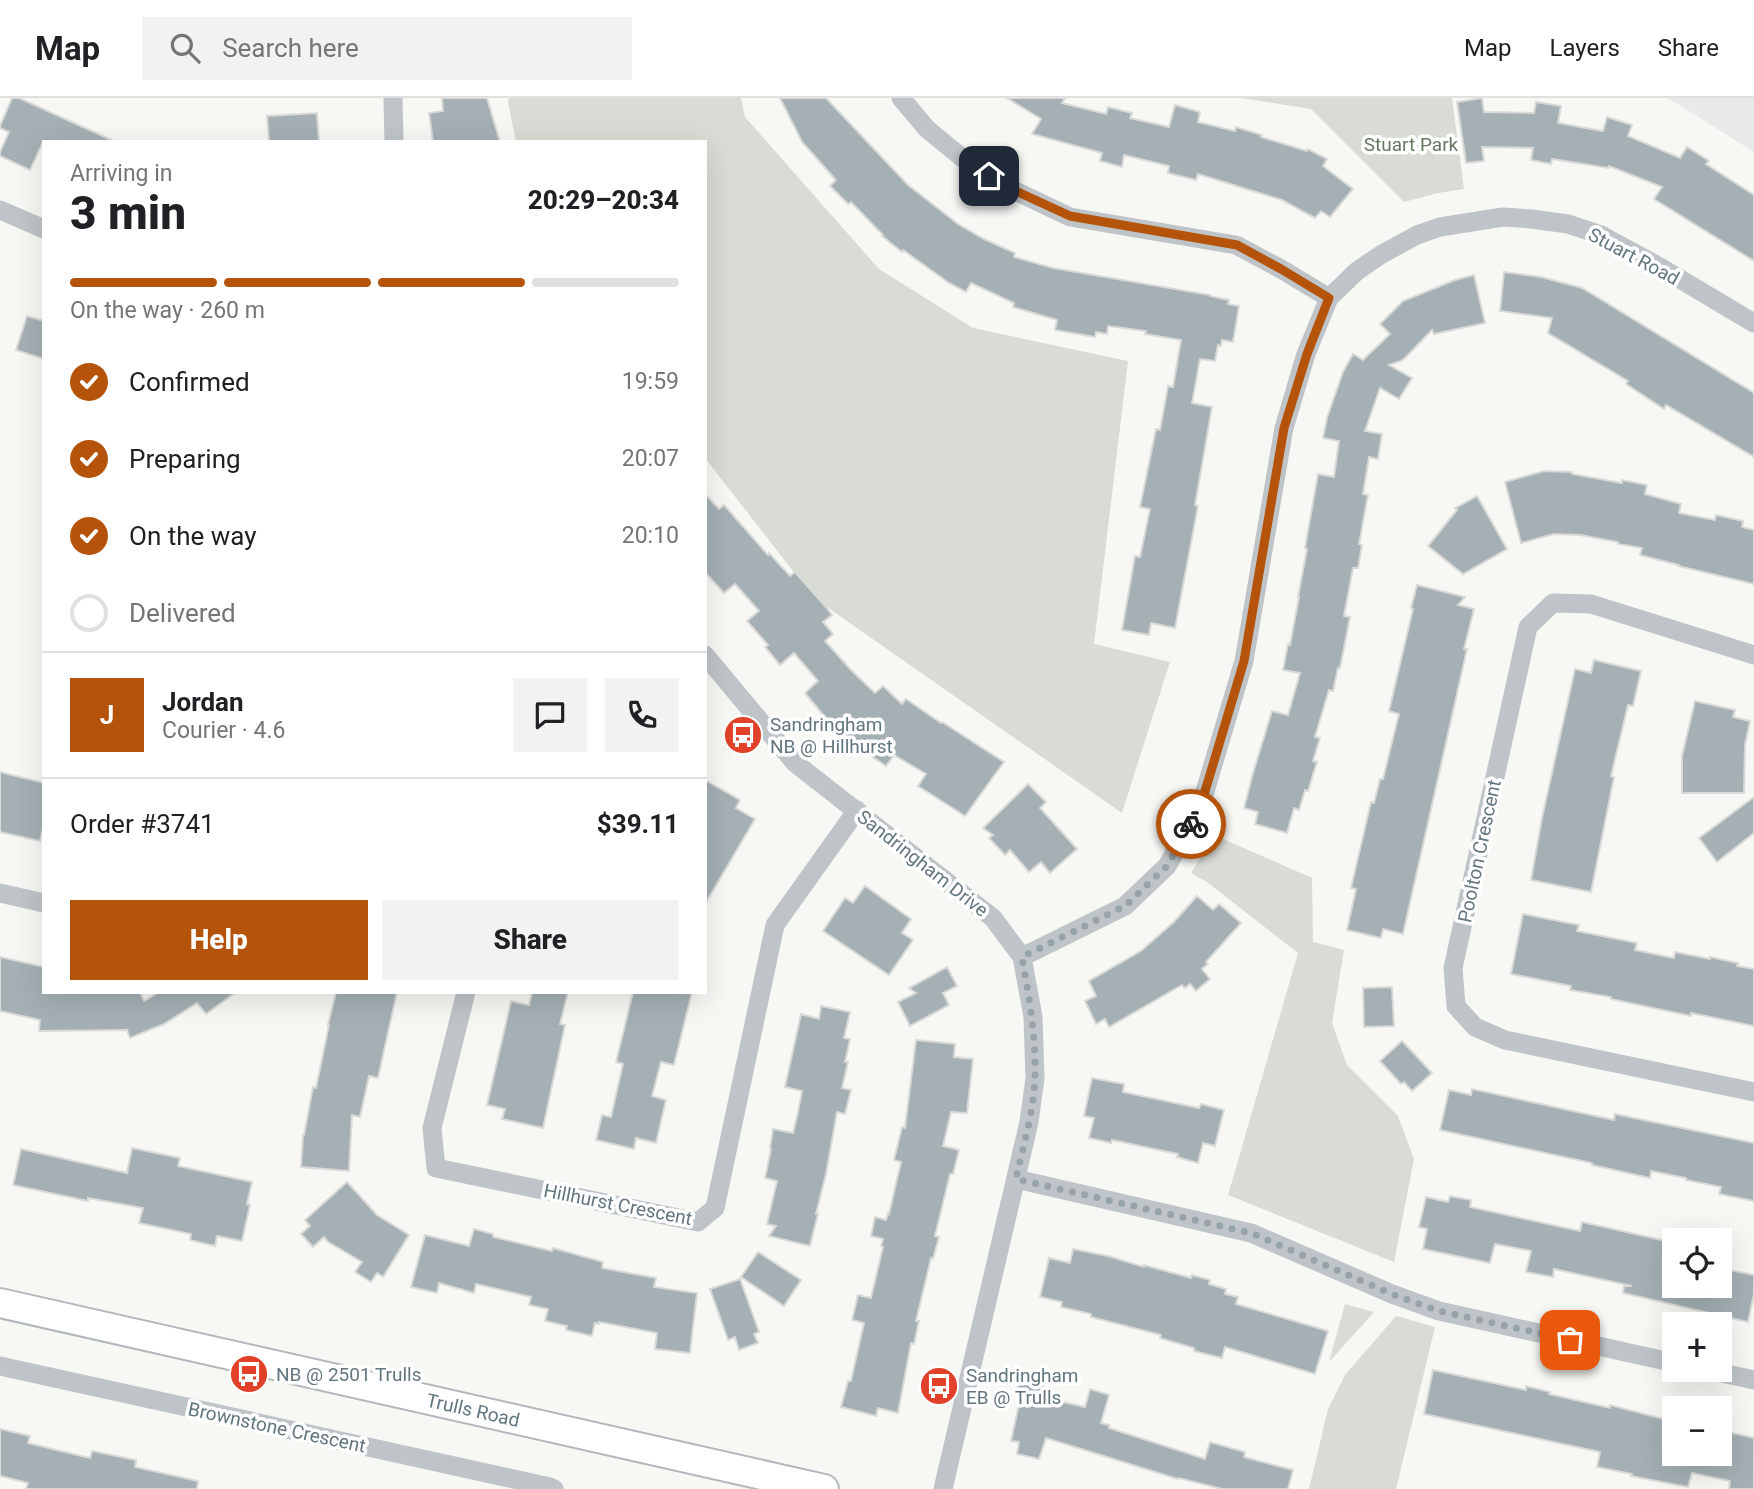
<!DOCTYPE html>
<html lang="en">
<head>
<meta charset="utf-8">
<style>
	:root { --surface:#fff; --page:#f2f2f2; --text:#202124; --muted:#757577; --line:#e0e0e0; --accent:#b45309 }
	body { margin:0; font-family:Roboto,sans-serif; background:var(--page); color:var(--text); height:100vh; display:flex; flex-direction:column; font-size:26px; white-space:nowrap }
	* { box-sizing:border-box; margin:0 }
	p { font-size:23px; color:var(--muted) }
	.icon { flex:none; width:38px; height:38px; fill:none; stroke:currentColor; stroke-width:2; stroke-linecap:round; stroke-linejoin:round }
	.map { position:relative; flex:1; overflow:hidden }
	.drawer { position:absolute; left:42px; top:42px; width:665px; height:854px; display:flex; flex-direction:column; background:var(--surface); border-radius:0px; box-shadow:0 7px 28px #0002 }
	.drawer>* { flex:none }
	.tools { position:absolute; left:1662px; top:1130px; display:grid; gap:14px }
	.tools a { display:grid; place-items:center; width:70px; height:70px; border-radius:0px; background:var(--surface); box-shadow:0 7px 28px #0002; font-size:35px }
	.pin { position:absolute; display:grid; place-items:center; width:60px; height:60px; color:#fff; margin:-30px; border-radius:14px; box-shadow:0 4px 10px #0006 }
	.courier { position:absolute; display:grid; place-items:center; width:70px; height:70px; margin:-35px; border:5px solid #b45309; border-radius:50%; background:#fff; color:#222; box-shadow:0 2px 9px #0007 }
	.headline em { font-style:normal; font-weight:800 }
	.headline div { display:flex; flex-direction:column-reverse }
	.headline { display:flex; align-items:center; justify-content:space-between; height:119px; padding:0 28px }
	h1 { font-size:46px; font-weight:800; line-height:52px }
	.bar { display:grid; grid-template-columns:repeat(4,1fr); gap:10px 7px; align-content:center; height:84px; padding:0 28px }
	.bar i { height:9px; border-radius:5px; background:var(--line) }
	.bar .selected { background:var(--accent) }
	.bar p { grid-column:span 4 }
	.line { display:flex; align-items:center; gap:18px; padding:0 28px; border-top:2px solid var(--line) }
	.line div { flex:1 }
	.round { display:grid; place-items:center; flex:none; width:74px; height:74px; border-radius:0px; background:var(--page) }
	ol { padding:0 28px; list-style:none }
	li { display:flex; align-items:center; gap:21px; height:77px }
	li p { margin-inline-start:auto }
	li .icon { padding:7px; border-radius:50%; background:var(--accent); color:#fff; stroke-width:4 }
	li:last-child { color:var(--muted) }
	li i { width:38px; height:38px; border:4px solid var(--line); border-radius:50% }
	.button { display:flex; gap:14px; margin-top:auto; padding:14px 28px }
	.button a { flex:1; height:80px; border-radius:0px; background:var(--accent); color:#fff; font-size:28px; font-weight:800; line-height:80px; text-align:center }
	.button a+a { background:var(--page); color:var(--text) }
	header { display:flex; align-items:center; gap:42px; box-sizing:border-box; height:98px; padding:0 35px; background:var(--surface); border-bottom:2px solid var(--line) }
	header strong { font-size:33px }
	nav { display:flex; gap:38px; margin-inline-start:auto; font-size:24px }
	.search { width:490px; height:63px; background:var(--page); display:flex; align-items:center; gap:18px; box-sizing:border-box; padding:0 24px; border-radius:0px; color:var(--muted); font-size:26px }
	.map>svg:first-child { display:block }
	.built { fill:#e8e9e8 }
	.green { fill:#d8dcd4 }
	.building { fill:#a5b0b4; stroke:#d9d9d7; stroke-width:2 }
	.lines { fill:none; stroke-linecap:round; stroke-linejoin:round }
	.secondary-casing { stroke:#b0b8bb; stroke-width:32 }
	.street { stroke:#bec4c7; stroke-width:19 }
	.secondary { stroke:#fff; stroke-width:28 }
	.done { stroke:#96a3a8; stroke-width:7; stroke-dasharray:0 12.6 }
	.route { stroke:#b45309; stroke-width:9 }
	.labels { text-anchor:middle; stroke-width:7; stroke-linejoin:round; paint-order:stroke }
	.park-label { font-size:19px; fill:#677861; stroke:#fff }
	.street-label { font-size:19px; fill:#62767f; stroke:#fff }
	.poi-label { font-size:19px; fill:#62767f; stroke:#fff; text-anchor:start }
</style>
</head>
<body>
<header>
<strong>Map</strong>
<div class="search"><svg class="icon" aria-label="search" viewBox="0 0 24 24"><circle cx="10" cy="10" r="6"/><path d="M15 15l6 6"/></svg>Search here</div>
<nav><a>Map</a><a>Layers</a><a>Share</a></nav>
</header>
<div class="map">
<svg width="1754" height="1391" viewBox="0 0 1754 1391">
	<rect width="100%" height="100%" fill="#f7f7f4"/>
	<path class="built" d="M1668,0H1754V54Z"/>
	<g class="green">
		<path d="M509,0H741L745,19L879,171L973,230L1128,263L1094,546L1170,564L1122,715L814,500L705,360V44H516L508,4Z"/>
		<path d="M1242,0H1452L1464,91L1438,95L1404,104L1311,11Z"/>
		<path d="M1214,737L1312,780L1313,844L1344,852L1332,925L1347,967L1398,1018L1414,1061L1394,1164L1228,1097L1298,855L1207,784L1191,775Z"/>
		<path d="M1345,1206L1374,1214L1329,1264Z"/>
		<path d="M1396,1218L1435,1229L1396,1391H1309L1328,1311L1345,1277Z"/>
	</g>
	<g class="building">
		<path d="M12,0H19L116,44H43L30,72L0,58V54L9,34L0,30V28Z"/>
		<path d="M442,0H487L500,44H433L429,15L443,13Z"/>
		<path d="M780,0H826L908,87L958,126L984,141L1015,155L1014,159L1053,170L1210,197V198L1229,202L1228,206L1239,208L1233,244L1222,242L1221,248L1218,247L1215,263L1200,261L1192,305L1212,309L1195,407L1198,408L1175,530L1151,525L1149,537L1122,532L1135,458L1140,459L1150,411L1140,409L1156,331L1160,332L1168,288L1173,289L1181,242L1145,236L1146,233L1108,228L1107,236L1096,234L1095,239L1055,232L1057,222L1013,209L1014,205L971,185L966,194L949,185L903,152L902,154L882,138L883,137L851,104L848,106L830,88L836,82L802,44Z"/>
		<path d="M1007,0H1065L1062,5L1106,16L1108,9L1132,15L1130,20L1169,29L1175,7L1200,14L1198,24L1235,33L1236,29L1262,37L1261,39L1307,53L1308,51L1327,61L1323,68L1353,91L1330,119L1321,113L1315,120L1282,102L1198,76L1196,82L1168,75L1169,68L1124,57L1122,69L1100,63L1102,55L1032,36L1041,21Z"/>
		<path d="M1482,0L1484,14L1534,15L1536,4L1561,8L1558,25L1603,33L1607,19L1632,27L1628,38L1680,60L1687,49L1709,63L1706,66L1754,97V163L1654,101L1662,89L1609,68L1608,70L1552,61L1551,66L1531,62L1533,50L1482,49L1484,63L1466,65L1457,4Z"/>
		<path d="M317,15L319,44H269L267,18Z"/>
		<path d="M1504,174L1541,179L1582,190L1754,295V359L1666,307L1664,311L1626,286L1628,283L1548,235L1552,220L1500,213Z"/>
		<path d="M1474,177L1485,225L1434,236L1432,232L1403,262L1389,267L1412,280L1399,301L1380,290L1365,333L1382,336L1378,361L1369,359L1363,396L1368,397L1359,446L1362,447L1358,470H1353L1344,518L1350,519L1340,570H1338L1333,593L1329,592L1315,639L1320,640L1313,663L1317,664L1308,693L1305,692L1299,712L1294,710L1287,735L1255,726L1258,714L1244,710L1253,675L1272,613L1288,617L1300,575L1283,572L1288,546L1290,547L1299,499H1298L1307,451L1305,450L1318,376L1334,379L1339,343L1323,340L1327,320L1343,274L1353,256L1363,262L1390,236L1380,226L1403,203L1455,182Z"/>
		<path d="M27,218L44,223V261L16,252Z"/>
		<path d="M1544,373L1572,374V376L1622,385V382L1647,387L1645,396L1681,406L1679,415L1715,422L1716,417L1743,423L1742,429L1754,432V486L1678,468L1679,467L1640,457L1642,450L1618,446V444L1580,437L1554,436L1521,445L1505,384Z"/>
		<path d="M705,396L719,411L724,407L768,457L769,455L790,478L795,474L826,509L832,517L823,524L833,536L825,543L851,572L875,595L883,588L902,606L906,601L941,625L942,624L1004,664L965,718L918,688L926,676L894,657L886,668L851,644L825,619L805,595L818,583L794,555L780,567L765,549L768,547L747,523L759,513L735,486L724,495L705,474Z"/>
		<path d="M1477,398L1507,451L1463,476L1428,448L1457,412L1455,410Z"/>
		<path d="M1417,487L1465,499L1458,507L1474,511L1464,551H1467L1403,836L1383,831L1381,840L1347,832L1356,791L1351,790L1371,704L1374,705L1380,681H1383L1399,616L1389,613L1413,511L1411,510Z"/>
		<path d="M1594,562L1641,573L1633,608L1628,607L1611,678L1614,679L1591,794L1531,782L1542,720L1575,571L1591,575Z"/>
		<path d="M1695,603L1735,612L1733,619L1750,623L1745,647L1744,695H1682V658Z"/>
		<path d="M0,674L44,685V726L40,743L0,734Z"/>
		<path d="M705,682L740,702L736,710L755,721L705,806Z"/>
		<path d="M1028,686L1046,704L1040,710L1077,751L1050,775L1041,764L1029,774L1010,752L1005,757L989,740L993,737L983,730Z"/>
		<path d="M1754,699V735L1717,764L1699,740Z"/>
		<path d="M865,788L911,821L902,835L913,842L889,877L823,833L845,800L853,805Z"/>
		<path d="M1197,798L1213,812L1219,806L1241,825L1206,864L1208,866L1202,871L1210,881L1196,893L1190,886L1185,890L1182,887L1109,929L1105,921L1096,926L1085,903L1096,898L1089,883L1141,853L1174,824Z"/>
		<path d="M1523,816L1579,827L1577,833L1637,845L1635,852L1674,860L1675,854L1710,861V859L1738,865L1737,868L1754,871V928L1691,915V918L1611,901V899L1570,892L1571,888L1511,876Z"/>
		<path d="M0,859L44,869V894H140L144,903L159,894H236L206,916L197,905L164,926L130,940L127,932L39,933L40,922L0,913Z"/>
		<path d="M947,869L957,888L943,895L949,907L910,928L898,904L916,895L909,890Z"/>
		<path d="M1392,889L1394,928L1364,929L1363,890Z"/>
		<path d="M336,894H397L378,980L369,978L360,1019L352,1017L349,1073L301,1069L303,1037H304L313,989L316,990L329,927H328Z"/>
		<path d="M532,894H568L560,926L565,927L543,1030L502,1021L505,1011L487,1007L511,903L529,907Z"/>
		<path d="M633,894H692L674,967L661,964L652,998L666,1002L656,1045L636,1040L634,1051L596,1042L602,1017L611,1019L623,966L616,964Z"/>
		<path d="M821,908L850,914L844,940L850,941L845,964H848L842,990L851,992L845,1016L837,1014L826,1076L816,1116H818L810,1148L769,1138L776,1128L767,1126L777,1083L765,1080L771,1051L770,1050L773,1031L793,1035L798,1014L802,993L785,989L801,916L819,921Z"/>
		<path d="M916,942L955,946L954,959L973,961L967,1015L951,1014L943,1048L959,1052L953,1076H950L935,1138L939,1139L933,1161L931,1160L916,1223H919L914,1246L911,1245L898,1315L878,1310L876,1318L841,1309L848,1283H851L864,1225L852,1222L858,1197L871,1200L883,1149L881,1148L883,1141L871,1138L875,1119L886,1122L888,1115L889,1116L901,1064L894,1062L902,1029L905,1030Z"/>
		<path d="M1402,943L1432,975L1412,993L1404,984L1401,986L1380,963Z"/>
		<path d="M1092,980L1124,986L1123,994L1199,1010L1201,1006L1224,1012L1215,1048L1203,1045L1198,1065L1177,1059L1178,1056L1112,1042L1111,1045L1089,1040L1094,1020L1084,1018Z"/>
		<path d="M1472,991L1614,1022L1615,1016L1754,1045V1103L1719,1096L1721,1089L1686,1082V1080L1651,1073L1650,1080L1592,1067V1065L1440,1032L1449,992L1471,997Z"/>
		<path d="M132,1050L180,1060L178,1068L252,1084L247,1106L250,1107L242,1143L217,1138L215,1148L190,1142L191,1136L139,1125L143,1110L88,1100V1103L13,1087L21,1051L127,1075Z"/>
		<path d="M347,1084L377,1117L409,1137L383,1179L377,1175L371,1184L355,1174L362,1164L328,1144L324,1139L313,1149L301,1136L310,1128L305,1122Z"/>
		<path d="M1450,1098L1471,1102L1470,1109L1580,1133L1582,1124L1675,1145V1188H1720V1170L1754,1177V1196L1748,1224L1623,1195L1624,1188H1632L1554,1171L1553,1179L1526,1174L1531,1153L1495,1146L1490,1165L1423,1151L1427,1131L1419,1129L1426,1099L1448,1104Z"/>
		<path d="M474,1131L493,1136V1139L552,1153L553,1150L603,1164L602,1170L656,1180L654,1189L697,1195L690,1255L655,1251L657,1235L599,1224V1226L595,1225L592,1238L566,1232L567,1228L545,1223L548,1211L529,1207L531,1199L476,1186L474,1195L439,1185L437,1195L411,1189L425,1137L469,1148Z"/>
		<path d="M1073,1151L1108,1158L1144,1169V1167L1191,1180L1192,1177L1210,1182L1209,1186L1226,1191L1225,1196L1238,1199L1236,1206L1328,1233L1315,1276L1225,1249L1222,1260L1194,1253V1250L1160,1240L1161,1237L1091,1219V1216L1061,1209L1062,1204L1040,1199L1049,1160L1070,1165Z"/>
		<path d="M758,1154L801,1182L784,1208L741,1179Z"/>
		<path d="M740,1181L759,1234L754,1236L758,1245L739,1252L735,1239L728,1242L710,1191Z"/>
		<path d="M1433,1272L1526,1292V1288L1550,1294L1549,1296L1610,1310V1307L1671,1323L1669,1335L1675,1336V1356H1720V1332L1754,1340V1391H1729L1730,1383L1692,1375L1688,1389L1631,1378L1632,1376L1597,1369L1600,1354L1424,1316Z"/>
		<path d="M1021,1275L1046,1280L1041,1299L1085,1309L1090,1291L1109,1297L1101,1325L1109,1327V1330L1205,1361L1210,1344L1245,1354L1244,1359L1293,1372L1288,1391H1222L1179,1380L1178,1381L1046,1340L1039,1361L1017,1356L1019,1344L1011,1343L1021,1297L1016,1296Z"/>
		<path d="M0,1331L30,1338L28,1345L69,1355L90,1360L92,1353L136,1362L135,1369L198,1383L197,1391H26L28,1385L0,1378Z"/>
	</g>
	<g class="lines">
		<g class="secondary-casing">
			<g id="secondary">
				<path id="s1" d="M0,1205L824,1391"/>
			</g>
		</g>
		<g class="street">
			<path d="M393,0L394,44"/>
			<path d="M901,0L927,31L971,67L1007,89L1070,119L1236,147L1281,171L1329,200"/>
			<path d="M0,112L44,131"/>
			<path d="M705,557L795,665L993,820L1022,859L1033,919L1035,980L1029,1024L943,1391"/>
			<path d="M1754,557L1591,506L1553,505L1528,529L1453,870L1456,908L1475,929L1505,942L1754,994"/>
			<path d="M0,795L44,805"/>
			<path d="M1022,859L1125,808L1167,768L1200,710L1244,563L1284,330L1306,256L1329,200L1357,173L1382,156L1417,137L1440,129L1503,119L1532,121L1568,126L1601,137L1658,168L1754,225"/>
			<path d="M466,894L432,1030L436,1070L698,1124L715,1110L775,827L857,712"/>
			<path d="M1016,1081L1251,1135L1392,1196L1439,1213L1675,1265"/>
			<path d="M0,1268L550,1389L554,1391"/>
			<path d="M1708,1272L1754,1282"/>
		</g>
		<use href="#secondary" class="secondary"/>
	</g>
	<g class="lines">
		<path class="done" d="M1191,726L1167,768L1125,808L1022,859C1029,899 1036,938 1035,979C1034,1013 1023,1048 1016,1081L1251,1135L1392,1196L1439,1213L1570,1242"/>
		<path class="route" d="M989,78L1007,89L1070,118L1237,147L1281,171L1329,200L1307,256L1284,330L1244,563L1200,710L1191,726"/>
	</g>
	<defs>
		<g id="bus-disc" transform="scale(2.0125)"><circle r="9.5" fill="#e24129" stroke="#fff"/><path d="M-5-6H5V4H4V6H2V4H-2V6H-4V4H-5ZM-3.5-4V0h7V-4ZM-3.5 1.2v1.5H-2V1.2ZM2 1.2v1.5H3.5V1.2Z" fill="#fff"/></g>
	</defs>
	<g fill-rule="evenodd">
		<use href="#bus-disc" x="743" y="637"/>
		<use href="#bus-disc" x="249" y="1276"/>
		<use href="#bus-disc" x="939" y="1288"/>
	</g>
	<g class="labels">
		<g class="park-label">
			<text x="1411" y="53">Stuart Park</text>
		</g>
		<g class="street-label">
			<text transform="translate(1634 158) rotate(28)" y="7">Stuart Road</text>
			<text transform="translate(1479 753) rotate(-78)" y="7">Poolton Crescent</text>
			<text transform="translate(923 765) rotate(38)" y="7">Sandringham Drive</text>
			<text transform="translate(618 1106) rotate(11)" y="7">Hillhurst Crescent</text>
			<text dy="7" stroke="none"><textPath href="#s1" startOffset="485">Trulls Road</textPath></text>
			<text transform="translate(277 1329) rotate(12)" y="7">Brownstone Crescent</text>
		</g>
		<g class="poi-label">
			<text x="770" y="633">Sandringham<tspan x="770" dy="22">NB @ Hillhurst</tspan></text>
			<text x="276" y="1283">NB @ 2501 Trulls</text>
			<text x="966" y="1284">Sandringham<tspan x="966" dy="22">EB @ Trulls</tspan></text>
		</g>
	</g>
</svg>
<div class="tools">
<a><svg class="icon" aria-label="locate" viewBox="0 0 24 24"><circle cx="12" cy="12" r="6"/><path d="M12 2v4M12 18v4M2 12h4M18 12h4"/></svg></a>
<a>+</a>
<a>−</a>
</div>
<div class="pin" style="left:1570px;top:1242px;background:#ea580c"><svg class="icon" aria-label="bag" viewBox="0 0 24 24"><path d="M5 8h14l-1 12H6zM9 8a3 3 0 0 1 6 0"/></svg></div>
<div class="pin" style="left:989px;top:78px;background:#1f2937"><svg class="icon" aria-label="home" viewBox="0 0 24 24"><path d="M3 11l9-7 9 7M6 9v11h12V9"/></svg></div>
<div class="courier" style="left:1191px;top:726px"><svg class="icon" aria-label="bike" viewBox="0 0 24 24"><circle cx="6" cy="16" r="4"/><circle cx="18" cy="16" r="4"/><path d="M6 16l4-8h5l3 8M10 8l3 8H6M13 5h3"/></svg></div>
<section class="drawer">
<div class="headline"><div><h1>3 min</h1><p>Arriving in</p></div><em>20:29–20:34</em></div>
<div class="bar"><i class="selected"></i><i class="selected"></i><i class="selected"></i><i></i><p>On the way · 260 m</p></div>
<ol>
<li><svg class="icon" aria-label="check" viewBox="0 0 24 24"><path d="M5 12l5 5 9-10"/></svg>Confirmed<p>19:59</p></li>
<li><svg class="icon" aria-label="check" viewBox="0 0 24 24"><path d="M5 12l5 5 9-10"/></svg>Preparing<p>20:07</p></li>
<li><svg class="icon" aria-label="check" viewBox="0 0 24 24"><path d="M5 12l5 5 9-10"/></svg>On the way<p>20:10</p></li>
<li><i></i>Delivered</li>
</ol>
<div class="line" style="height:126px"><b class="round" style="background:var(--accent);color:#fff">J</b><div><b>Jordan</b><p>Courier · 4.6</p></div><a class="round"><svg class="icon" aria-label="chat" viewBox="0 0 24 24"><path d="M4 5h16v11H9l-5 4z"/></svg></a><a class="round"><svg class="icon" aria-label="phone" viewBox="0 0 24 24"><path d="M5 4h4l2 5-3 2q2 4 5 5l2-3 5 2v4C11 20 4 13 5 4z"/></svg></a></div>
<div class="line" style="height:91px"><div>Order #3741</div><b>$39.11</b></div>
<div class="button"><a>Help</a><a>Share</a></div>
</section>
</div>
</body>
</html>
